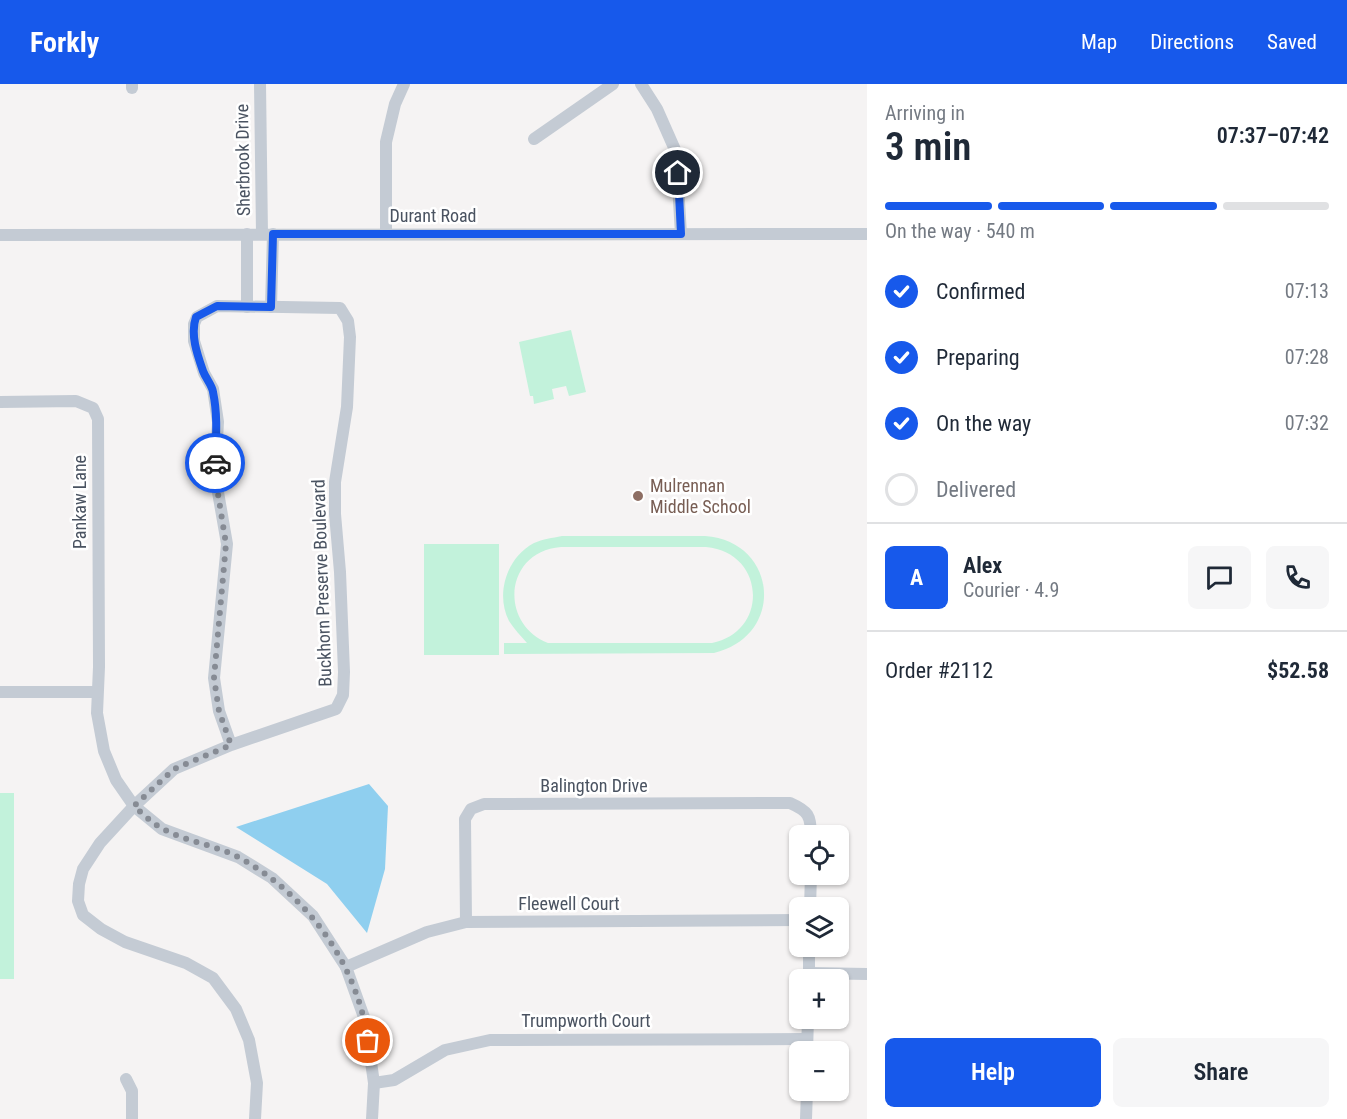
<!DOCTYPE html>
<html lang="en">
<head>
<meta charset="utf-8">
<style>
	:root { --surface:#fff; --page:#f6f6f7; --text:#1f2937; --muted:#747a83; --line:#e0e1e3; --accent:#1759eb }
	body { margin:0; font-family:"Roboto Condensed",sans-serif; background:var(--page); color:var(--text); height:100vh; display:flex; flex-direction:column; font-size:22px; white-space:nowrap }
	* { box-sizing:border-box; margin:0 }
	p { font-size:20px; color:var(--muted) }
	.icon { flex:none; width:33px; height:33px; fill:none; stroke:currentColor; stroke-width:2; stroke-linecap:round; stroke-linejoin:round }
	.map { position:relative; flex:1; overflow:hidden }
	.drawer { display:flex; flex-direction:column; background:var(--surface); width:480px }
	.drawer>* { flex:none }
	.buttons { position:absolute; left:789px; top:741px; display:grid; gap:12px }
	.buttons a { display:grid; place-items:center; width:60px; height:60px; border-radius:9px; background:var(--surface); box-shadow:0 2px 4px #0004; font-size:30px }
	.pin { position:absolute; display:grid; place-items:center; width:51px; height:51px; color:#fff; margin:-26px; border:3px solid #fff; border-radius:50%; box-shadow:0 2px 6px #0007 }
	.courier { position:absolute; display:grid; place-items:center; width:60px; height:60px; margin:-30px; border:4px solid #1759eb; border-radius:50%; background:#fff; color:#222; box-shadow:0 2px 8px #0007 }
	.summary em { font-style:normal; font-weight:600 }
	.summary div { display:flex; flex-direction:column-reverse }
	.summary { display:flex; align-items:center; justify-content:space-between; height:102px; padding:0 18px }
	h1 { font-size:39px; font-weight:600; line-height:45px }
	.bar { display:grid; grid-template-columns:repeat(4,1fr); gap:9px 6px; align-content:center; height:72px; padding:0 18px }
	.bar i { height:8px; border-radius:4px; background:var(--line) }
	.bar .selected { background:var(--accent) }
	.bar p { grid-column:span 4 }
	.line { display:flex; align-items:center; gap:15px; padding:0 18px; border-top:2px solid var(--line) }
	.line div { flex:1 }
	.round { display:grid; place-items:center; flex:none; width:63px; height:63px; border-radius:9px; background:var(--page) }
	ol { padding:0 18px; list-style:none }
	li { display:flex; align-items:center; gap:18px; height:66px }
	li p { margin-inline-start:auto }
	li .icon { padding:6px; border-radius:50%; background:var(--accent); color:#fff; stroke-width:4 }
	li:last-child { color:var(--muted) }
	li i { width:33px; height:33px; border:3px solid var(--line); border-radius:50% }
	.action { display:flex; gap:12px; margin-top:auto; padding:12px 18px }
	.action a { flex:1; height:69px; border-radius:9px; background:var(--accent); color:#fff; font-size:24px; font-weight:600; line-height:69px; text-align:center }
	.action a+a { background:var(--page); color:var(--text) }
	header { display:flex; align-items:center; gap:36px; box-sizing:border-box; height:84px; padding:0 30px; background:var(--accent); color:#fff }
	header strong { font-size:28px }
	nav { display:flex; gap:33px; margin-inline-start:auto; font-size:21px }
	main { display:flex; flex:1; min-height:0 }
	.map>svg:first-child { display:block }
	.green { fill:#c2f2db; fill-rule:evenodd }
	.water { fill:#8fcfef }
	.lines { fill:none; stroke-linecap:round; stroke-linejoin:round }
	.minor { stroke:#c4cbd4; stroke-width:12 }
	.done { stroke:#868b94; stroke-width:6; stroke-dasharray:0 10.8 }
	.route { stroke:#1759eb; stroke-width:8 }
	.education-dot { fill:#8d6e63; stroke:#fff; stroke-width:2 }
	.labels { text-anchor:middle; stroke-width:5; stroke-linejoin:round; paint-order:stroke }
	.street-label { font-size:18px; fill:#4a5361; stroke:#fff }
	.education-label { font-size:18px; fill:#785e54; stroke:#fff; text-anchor:start }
</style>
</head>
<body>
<header>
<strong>Forkly</strong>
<nav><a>Map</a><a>Directions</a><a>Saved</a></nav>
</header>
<main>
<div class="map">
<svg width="867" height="1035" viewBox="0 0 867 1035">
	<rect width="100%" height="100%" fill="#f5f3f3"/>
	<g class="green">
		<path d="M571,246L586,308L569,312L566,302L552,305L554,315L534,320L533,312H530L519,258Z"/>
		<path d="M562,452H705C778,457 786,552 714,569L504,570V559H527C521,552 514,545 509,537C495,510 507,473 534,459C543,455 552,454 562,452ZM561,463H706C765,468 770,547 712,559H548C498,539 505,467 561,463Z"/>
		<rect x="424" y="460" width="75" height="111"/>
		<rect x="0" y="709" width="14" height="186"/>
	</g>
	<path class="water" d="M369,700L388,722L385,785L367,849L327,800L236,743Z"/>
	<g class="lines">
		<g class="minor">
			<path d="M132,0V4"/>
			<path d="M260,0L262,150"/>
			<path d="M641,0L657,25L676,68L681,150"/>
			<path d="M534,55L613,0"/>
			<path d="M247,150V223"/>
			<path d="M386,150V58L395,20L404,0"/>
			<path d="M0,151L867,150"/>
			<path d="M271,223L273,150"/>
			<path d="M0,318L76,317L93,324L98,335L99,583L97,629L104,667L116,696L134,722L162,745L238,773L272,794L313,832L346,883L365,936L374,999L372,1035"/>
			<path d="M0,608H97"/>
			<path d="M231,661L219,627L214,594L227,460L215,391L218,338L213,305L204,289L194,257V240L197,233L217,222L340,224L348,237L350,253L347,323L335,398V430L340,488L344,588L343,611L336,625L231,661L174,685L134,722L100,759L83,785L79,800L78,817L83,831L101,845L125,858L186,879L213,894L236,925L249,956L257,999L255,1035"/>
			<path d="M810,824L811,790"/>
			<path d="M466,838L465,735L471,725L484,720L790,719C808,727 811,731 811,752"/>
			<path d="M346,883L427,848L466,838L800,836"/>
			<path d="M809,889L867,890"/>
			<path d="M809,896V862"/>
			<path d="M807,968L808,934"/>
			<path d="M126,995L132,1007V1035"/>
			<path d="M374,999L394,996L445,966L490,956L807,955"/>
			<path d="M806,1035L807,1006"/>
		</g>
	</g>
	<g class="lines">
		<path class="done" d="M215,379V391L226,460L214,594L219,627L231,661L174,685L134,722C143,730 153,740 163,745C187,758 216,761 240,774C308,812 357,879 368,957"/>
		<path class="route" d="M215,379C216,354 218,332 213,308C212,301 206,295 203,287C197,270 190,250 196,233L217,222L271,223L273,150H681L678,89"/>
	</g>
	<circle class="education-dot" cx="638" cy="412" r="6"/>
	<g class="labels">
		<g class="street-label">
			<text transform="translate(243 76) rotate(-91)" y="6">Sherbrook Drive</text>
			<text x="433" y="138">Durant Road</text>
			<text transform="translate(80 418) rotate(-90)" y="6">Pankaw Lane</text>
			<text transform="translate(322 499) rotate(-92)" y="6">Buckhorn Preserve Boulevard</text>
			<text x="594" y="708">Balington Drive</text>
			<text x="569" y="826">Fleewell Court</text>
			<text x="586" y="943">Trumpworth Court</text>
		</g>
		<g class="education-label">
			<text x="650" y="408">Mulrennan<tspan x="650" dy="21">Middle School</tspan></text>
		</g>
	</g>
</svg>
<div class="buttons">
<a><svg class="icon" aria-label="locate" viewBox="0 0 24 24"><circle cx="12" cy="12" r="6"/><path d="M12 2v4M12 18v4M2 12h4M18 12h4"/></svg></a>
<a><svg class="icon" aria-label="layers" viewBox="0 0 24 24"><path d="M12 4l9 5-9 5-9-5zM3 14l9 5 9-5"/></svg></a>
<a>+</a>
<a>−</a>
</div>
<div class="pin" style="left:368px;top:957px;background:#ea580c"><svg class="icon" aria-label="bag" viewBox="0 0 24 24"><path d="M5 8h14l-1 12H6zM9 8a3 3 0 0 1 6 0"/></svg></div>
<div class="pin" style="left:678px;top:89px;background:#1f2937"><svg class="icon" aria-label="home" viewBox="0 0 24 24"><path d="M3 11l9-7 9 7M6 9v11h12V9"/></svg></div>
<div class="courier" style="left:215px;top:379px"><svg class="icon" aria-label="car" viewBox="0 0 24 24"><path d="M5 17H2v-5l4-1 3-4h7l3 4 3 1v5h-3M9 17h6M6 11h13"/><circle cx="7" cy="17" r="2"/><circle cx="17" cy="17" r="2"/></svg></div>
</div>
<section class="drawer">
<div class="summary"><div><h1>3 min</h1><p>Arriving in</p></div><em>07:37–07:42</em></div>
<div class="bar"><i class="selected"></i><i class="selected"></i><i class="selected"></i><i></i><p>On the way · 540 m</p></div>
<ol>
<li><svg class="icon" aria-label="check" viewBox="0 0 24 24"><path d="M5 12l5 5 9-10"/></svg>Confirmed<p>07:13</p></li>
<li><svg class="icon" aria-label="check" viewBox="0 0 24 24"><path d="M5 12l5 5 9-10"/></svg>Preparing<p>07:28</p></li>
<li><svg class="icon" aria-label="check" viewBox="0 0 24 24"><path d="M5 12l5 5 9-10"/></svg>On the way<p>07:32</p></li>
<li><i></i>Delivered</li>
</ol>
<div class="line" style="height:108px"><b class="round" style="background:var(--accent);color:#fff">A</b><div><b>Alex</b><p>Courier · 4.9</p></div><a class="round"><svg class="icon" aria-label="chat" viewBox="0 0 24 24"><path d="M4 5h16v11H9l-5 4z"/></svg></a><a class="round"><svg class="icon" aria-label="phone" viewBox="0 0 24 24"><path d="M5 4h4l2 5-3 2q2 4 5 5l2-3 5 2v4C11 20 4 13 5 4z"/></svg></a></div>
<div class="line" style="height:78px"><div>Order #2112</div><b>$52.58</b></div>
<div class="action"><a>Help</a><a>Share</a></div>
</section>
</main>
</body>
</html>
